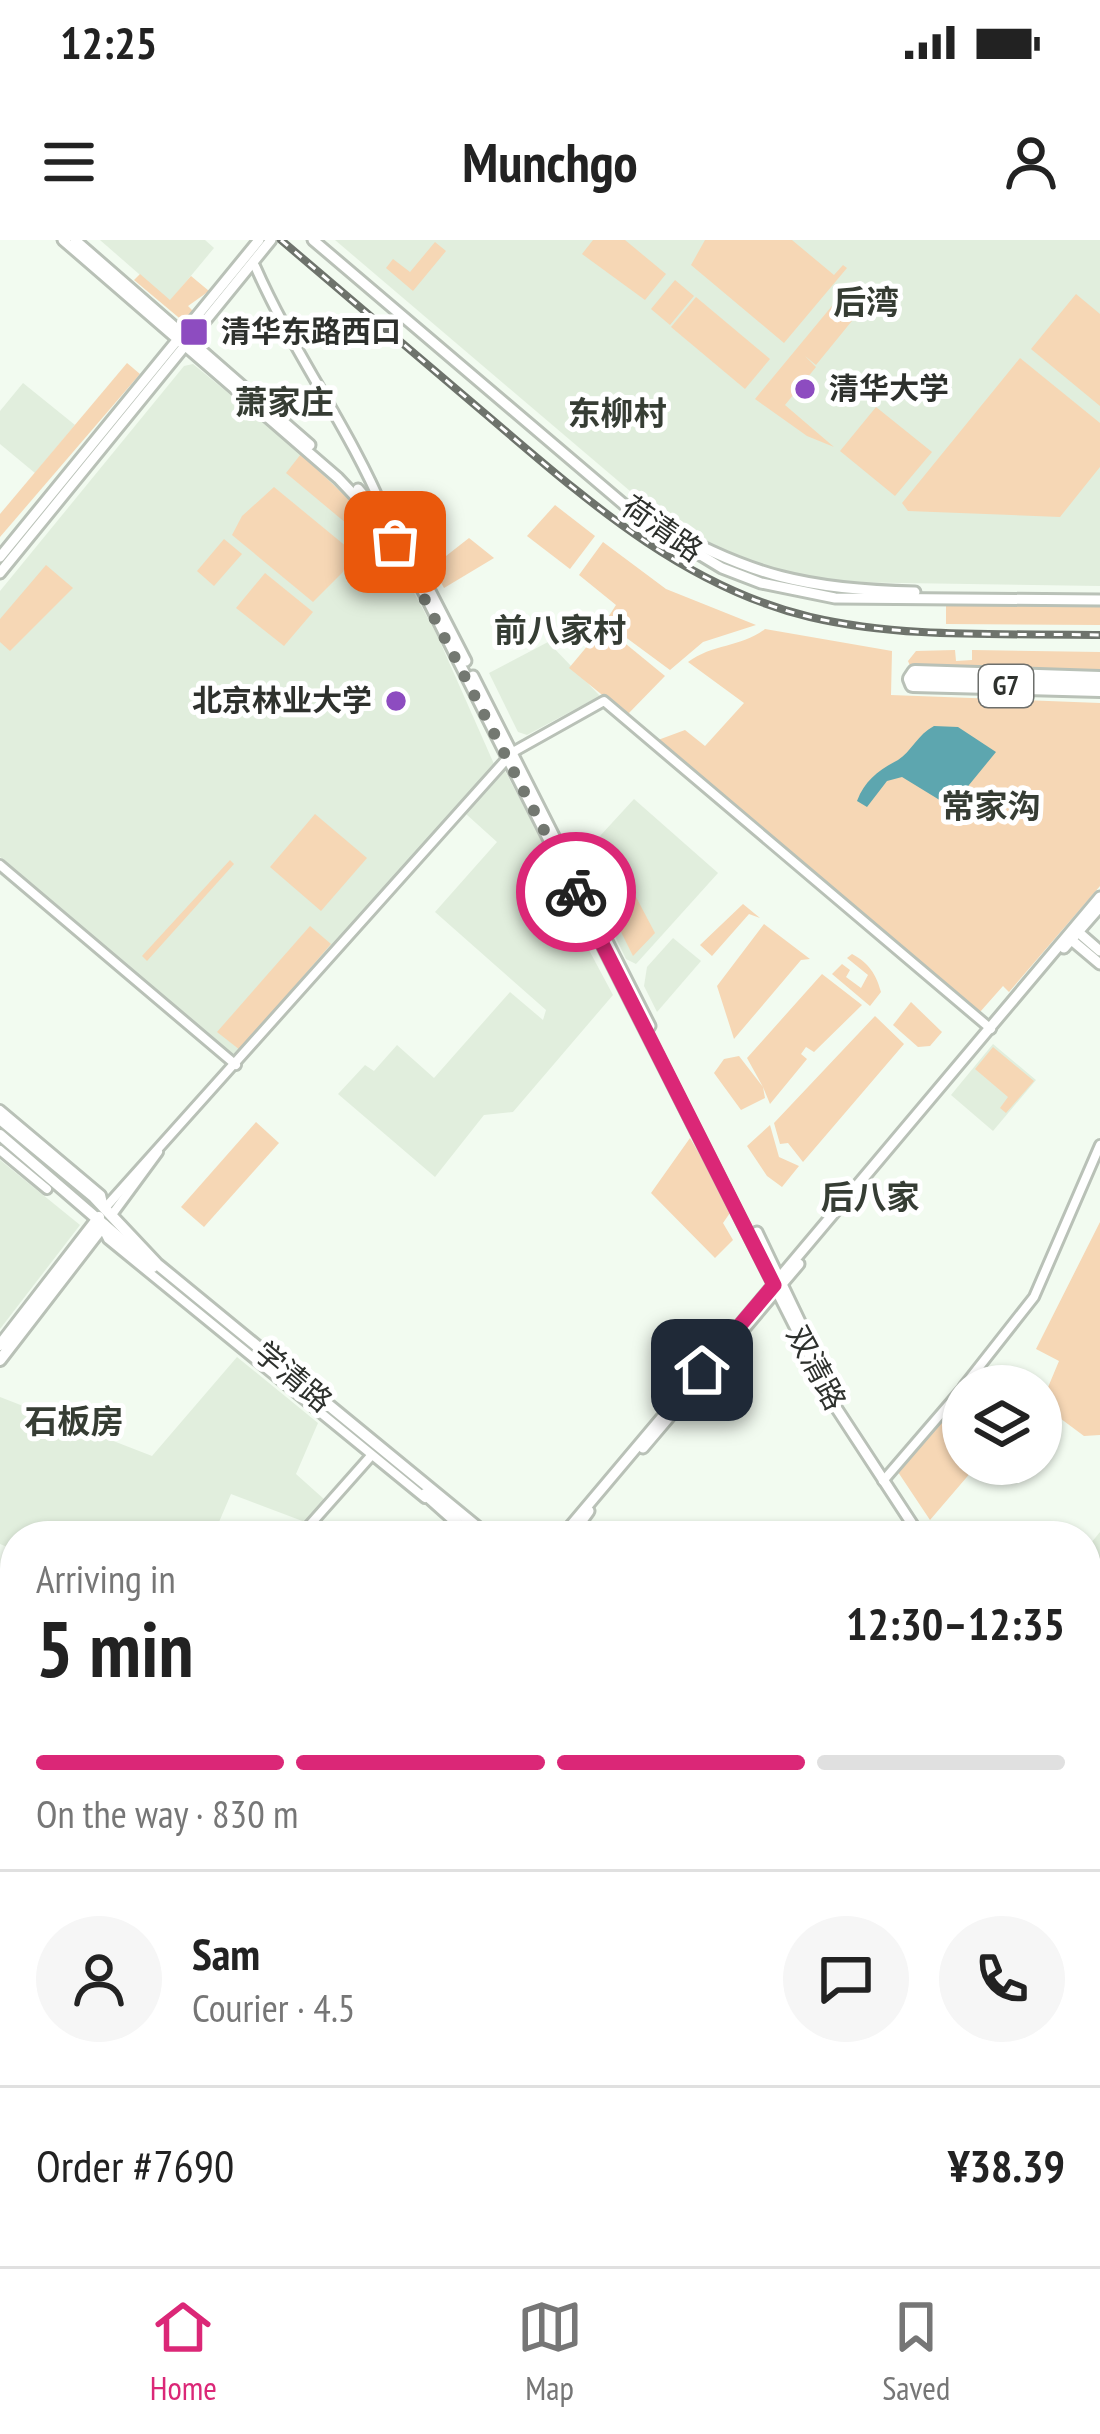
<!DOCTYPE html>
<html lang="en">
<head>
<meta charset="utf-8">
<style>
	:root { --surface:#fff; --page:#f6f6f6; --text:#222; --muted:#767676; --line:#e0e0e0; --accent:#db2777 }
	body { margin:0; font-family:"PT Sans Narrow","Noto Sans SC",sans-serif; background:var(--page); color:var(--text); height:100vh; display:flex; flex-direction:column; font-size:45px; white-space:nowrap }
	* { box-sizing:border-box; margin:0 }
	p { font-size:39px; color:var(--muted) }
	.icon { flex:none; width:66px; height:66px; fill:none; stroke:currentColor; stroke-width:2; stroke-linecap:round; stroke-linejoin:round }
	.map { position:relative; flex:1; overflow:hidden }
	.sheet { position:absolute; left:0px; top:1281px; width:1101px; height:747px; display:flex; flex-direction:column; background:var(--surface); border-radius:48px 48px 0 0; box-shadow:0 3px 9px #0004 }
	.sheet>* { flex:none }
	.buttons { position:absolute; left:942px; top:1125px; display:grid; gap:24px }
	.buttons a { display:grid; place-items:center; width:120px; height:120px; border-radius:50%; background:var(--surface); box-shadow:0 3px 9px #0004; font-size:60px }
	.pin { position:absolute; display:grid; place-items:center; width:102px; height:102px; color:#fff; margin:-51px; border-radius:24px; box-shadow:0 6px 18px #0006 }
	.courier { position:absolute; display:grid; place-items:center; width:120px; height:120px; margin:-60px; border:9px solid #db2777; border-radius:50%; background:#fff; color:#222; box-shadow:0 3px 15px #0007 }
	.head em { font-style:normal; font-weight:700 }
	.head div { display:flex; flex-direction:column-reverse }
	.head { display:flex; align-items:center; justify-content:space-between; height:204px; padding:0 36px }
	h1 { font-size:78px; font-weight:700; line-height:90px }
	.bar { display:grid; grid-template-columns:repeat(4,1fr); gap:18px 12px; align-content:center; height:144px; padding:0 36px }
	.bar i { height:15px; border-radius:9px; background:var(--line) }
	.bar .active { background:var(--accent) }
	.bar p { grid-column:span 4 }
	.line { display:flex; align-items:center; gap:30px; padding:0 36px; border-top:3px solid var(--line) }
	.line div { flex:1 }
	.round { display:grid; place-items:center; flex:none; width:126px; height:126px; border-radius:63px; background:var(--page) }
	.status { display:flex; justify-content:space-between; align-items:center; height:84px; padding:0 60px; background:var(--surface); direction:ltr }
	.status svg { height:33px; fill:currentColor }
	header { display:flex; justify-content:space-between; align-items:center; height:156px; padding:0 36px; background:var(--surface); font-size:54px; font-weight:700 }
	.tab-bar { display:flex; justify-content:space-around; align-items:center; height:168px; border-top:3px solid var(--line); background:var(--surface); font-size:33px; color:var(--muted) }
	.tab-bar a { display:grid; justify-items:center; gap:6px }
	.tab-bar .active { color:var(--accent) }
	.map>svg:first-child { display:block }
	.built { fill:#e1eedd }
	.green { fill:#f6d7b5 }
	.water { fill:#5da6af }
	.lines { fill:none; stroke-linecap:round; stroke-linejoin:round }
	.tertiary-casing { stroke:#b9c1b7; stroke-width:14 }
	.secondary-casing { stroke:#b9c1b7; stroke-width:15 }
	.primary-casing { stroke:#b9c1b7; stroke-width:16 }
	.motorway-casing { stroke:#b9c1b7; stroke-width:20 }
	.tertiary { stroke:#fff; stroke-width:8 }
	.secondary { stroke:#fff; stroke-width:9 }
	.primary { stroke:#fff; stroke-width:10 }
	.motorway { stroke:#fff; stroke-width:14 }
	.rail-casing { stroke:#6e736c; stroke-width:8 }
	.rail { stroke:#fff; stroke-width:3; stroke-dasharray:9; stroke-linecap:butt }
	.done { stroke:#737871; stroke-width:12; stroke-dasharray:0 21.6 }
	.route { stroke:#db2777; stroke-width:15 }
	.poi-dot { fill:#8d4cc0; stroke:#fff; stroke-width:4.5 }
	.labels { text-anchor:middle; stroke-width:10; stroke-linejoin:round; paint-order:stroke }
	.shield { fill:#fff; stroke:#6d6f6c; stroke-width:3 }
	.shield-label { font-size:27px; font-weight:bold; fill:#2e312d }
	.poi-label { font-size:30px; font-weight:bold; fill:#2e312d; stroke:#fff; text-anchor:start }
	.street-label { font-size:30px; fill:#2e312d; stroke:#fff }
	.neighbourhood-label { font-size:33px; font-weight:bold; fill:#363d34; stroke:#fff }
</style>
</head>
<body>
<div class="status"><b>12:25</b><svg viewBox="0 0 49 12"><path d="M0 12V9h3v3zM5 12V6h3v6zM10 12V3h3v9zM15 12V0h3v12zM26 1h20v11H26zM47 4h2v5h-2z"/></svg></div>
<header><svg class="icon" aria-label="menu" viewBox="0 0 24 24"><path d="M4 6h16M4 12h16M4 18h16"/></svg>Munchgo<svg class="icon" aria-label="person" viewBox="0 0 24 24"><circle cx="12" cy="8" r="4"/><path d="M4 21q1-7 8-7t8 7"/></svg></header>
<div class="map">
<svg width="1100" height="2026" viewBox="0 0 1100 2026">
	<rect width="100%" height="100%" fill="#f2fbf0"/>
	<g class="built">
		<path d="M100,0H205L214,8L170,61Z"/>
		<path d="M335,0H1100V346L836,342L748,325L650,268Z"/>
		<path d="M193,124L343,247L375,281L437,395L494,524L236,825L0,617V351L184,126Z"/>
		<path d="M23,143L75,185L35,233L0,204V171Z"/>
		<path d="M548,402L600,456L527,495L518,492L489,433Z"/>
		<path d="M505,531L555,625L550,637L613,755L513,872L484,875L435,937L338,854L365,825L374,831L397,805L434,838L510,752L543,780L546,770L435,672L497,602L466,574Z"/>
		<path d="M634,559L718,633L636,724L626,719L578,620Z"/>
		<path d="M673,698L701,721L657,772L644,746L647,727Z"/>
		<path d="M993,804L1036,840L993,891L951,855Z"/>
		<path d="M0,920L80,985L0,1089Z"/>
		<path d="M237,1117L318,1183L296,1234L325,1260L305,1282L231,1254L213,1296H15V1310L0,1304V1157L152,1216Z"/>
		<path d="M1100,1292V1434L1086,1446V1300L1091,1303Z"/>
		<path d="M0,1770L15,1774V1889L4,1934Z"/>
		<path d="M1100,1859V1962L1086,1987V1862Z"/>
	</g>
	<g class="green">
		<path d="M593,0H625L666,34L645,60L582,14Z"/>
		<path d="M705,0H792L834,35L843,25L847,28L784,103L691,25Z"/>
		<path d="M435,2L446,11L413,51L386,28L393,19L410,32Z"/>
		<path d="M140,34L170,60L191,36L209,51L188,66L193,71L184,82L134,40Z"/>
		<path d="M675,40L694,56L670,85L651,69Z"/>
		<path d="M1076,54L1100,74V166L1031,109Z"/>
		<path d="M841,55L860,71L816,125L805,116L816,127L785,165L834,207L807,196L755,159Z"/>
		<path d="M696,57L770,119L745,149L671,87Z"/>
		<path d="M1020,118L1100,183V227L1060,277L908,271L902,263Z"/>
		<path d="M127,123L140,134L0,297V274Z"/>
		<path d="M876,167L932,212L895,256L840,211Z"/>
		<path d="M301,214L383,292L371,304L286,233Z"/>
		<path d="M274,247L353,312L343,332L313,362L232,295L242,276Z"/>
		<path d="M555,265L595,296L570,329L527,296Z"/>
		<path d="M469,298L494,318L444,348L432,327Z"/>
		<path d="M224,299L242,314L214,346L197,331Z"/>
		<path d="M603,302L666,349L756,385L703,402L670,430L605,382L616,365L579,335Z"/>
		<path d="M46,325L73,348L10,411L0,402V379Z"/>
		<path d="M265,333L313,372L284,406L236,368Z"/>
		<path d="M946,364L1100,365V385L946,384Z"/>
		<path d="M604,386L665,436L627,475L569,428Z"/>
		<path d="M765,389L892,411L891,455L1100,463V646L1009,752L1003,746L980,772L658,500L685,490L705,506L744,463L688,422C712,404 742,407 765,389Z"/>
		<path d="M955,410L956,421L972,420V410L1100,412V430L911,428L908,421L916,411Z"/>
		<path d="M315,574L367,618L321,671L270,627Z"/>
		<path d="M230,620L234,624L147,721L142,716Z"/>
		<path d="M626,638L655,693L633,716L601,652Z"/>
		<path d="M743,664L760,678L749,674L712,716L700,705Z"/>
		<path d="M764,684L810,719L801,720L734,799L717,746Z"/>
		<path d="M310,686L331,704L240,810L217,792Z"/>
		<path d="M852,714C869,723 876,734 881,752L870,766L832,734L842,724L850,730L846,737L861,748L868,735L847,718Z"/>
		<path d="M822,734L862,765L814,812L806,807L801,814L807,819L770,864L763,847L765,858L741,870L714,833L724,819L739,816L763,847L747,818Z"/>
		<path d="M911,762L942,792L930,806L918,807L893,785Z"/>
		<path d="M875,776L904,804L803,922L788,903L780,904L774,883Z"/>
		<path d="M993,807L1034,841L1006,873L1000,868L1008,857L975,829Z"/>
		<path d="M256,882L279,903L204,987L181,967Z"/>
		<path d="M770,885L779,917L799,926L782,947L767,936L747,906Z"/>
		<path d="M690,898L732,970L723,983L733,1000L715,1018L651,953Z"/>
		<path d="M1100,982V1195L1084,1196L1041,1164L1059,1121L1036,1109Z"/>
		<path d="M963,1157V1224H978L930,1280L898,1232Z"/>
		<path d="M248,2013H330L318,2026H237Z"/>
		<path d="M549,2013H638L627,2026H537Z"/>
		<path d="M889,2013H984L977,2026H910Z"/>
	</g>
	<path class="water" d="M934,486L958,487L996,512L951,567L902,537L887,541L867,567L857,561C865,540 879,530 898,520C911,512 918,494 934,486Z"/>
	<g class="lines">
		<g class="tertiary-casing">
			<g id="tertiary">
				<path d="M255,26C293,113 351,190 386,276"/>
				<path d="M0,625L236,825"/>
				<path d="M0,870L101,955L104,968"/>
				<path d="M0,910L47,949"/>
				<path d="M105,968L513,512L604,461L991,789"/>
				<path d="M111,976L158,912"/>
				<path d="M102,987L108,999L425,1258"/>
				<path d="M964,1146L1034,1057L1100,905"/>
				<path d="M883,1241L963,1148"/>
				<path d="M300,1296L370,1217"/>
				<path d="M146,2026L157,2013"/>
				<path d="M634,2026L646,2013"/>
				<path d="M713,2026L725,2013"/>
			</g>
		</g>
		<g class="secondary-casing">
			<g id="secondary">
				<path d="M63,0L338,238L387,290L422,349L835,1166L920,1296"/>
				<path d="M75,0L310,205"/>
				<path d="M313,0L641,279L722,328L761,343L835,358L1100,360"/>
				<path d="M358,249L397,295"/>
				<path d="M658,283C748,336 811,350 915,352"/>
				<path d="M0,317L259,0"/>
				<path d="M0,333L271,0"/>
				<path d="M430,351L466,421"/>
				<path d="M473,436L650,786"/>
				<path d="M1077,691L1100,711"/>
				<path d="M1068,697L1100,724"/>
				<path d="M1064,708L1100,667"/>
				<path d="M757,992L812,1107"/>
				<path d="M643,1208L799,1024"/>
				<path d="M562,1296L1100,657"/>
				<path d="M571,1296L589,1271"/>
				<path d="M1086,1540L1090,1547"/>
			</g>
		</g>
		<g class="primary-casing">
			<g id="primary">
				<path d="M0,879L94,957L157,1024L488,1296"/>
				<path d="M0,895L153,1027"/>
				<path d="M0,1105L99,977"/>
				<path d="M0,1120L104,985"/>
				<path d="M425,1254L472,1296"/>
				<path d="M0,1569L15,1570"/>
				<path d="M0,1648L15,1651"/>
				<path d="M1086,1795L1100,1807"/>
				<path d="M1086,1852L1100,1851"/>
			</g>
		</g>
		<g class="motorway-casing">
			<g id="motorway">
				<path d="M1100,439L915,433L911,439L913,444L1100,449"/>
				<path d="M1086,1579L1100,1564"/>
				<path d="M0,1581L15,1583"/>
				<path d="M0,1604L15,1607"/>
				<path d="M1086,1604L1100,1589"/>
				<path d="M0,1616L15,1620"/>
				<path d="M0,1640L15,1643"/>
				<path d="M1086,1812L1100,1820"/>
				<path d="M1086,1835L1100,1837"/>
				<path d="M655,2026L671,2013"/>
				<path d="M672,2026L684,2013"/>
				<path d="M685,2026L697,2013"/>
			</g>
		</g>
		<use href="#tertiary" class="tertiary"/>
		<use href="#secondary" class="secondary"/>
		<use href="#primary" class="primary"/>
		<use href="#motorway" class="motorway"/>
		<g class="rail-casing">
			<path id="rail" d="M281,0C348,57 415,114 482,171C581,255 680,346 810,377C904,399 1004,393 1100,395"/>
		</g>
		<use href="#rail" class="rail"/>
	</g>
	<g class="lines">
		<path class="done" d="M395,302L576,652"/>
		<path class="route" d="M576,652L774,1045L702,1130"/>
	</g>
	<g class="poi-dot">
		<rect x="179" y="77" width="30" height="30" rx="6"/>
		<circle cx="805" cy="149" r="12"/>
		<circle cx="396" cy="461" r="12"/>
	</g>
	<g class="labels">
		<rect class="shield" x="979" y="425" width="54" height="42" rx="9"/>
		<g class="shield-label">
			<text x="1006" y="455">G7</text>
		</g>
		<g class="poi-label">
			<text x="221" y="102">清华东路西口</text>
			<text x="829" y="159">清华大学</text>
			<text x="372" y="471" text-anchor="end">北京林业大学</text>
		</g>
		<g class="street-label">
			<text transform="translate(662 289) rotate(35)" y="10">荷清路</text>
			<text transform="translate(816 1128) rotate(62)" y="10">双清路</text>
			<text transform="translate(293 1137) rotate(40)" y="10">学清路</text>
		</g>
		<g class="neighbourhood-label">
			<text x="866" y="74">后湾</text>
			<text x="284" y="174">萧家庄</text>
			<text x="617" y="185">东柳村</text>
			<text x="560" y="402">前八家村</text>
			<text x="991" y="578">常家沟</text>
			<text x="870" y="969">后八家</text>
			<text x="74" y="1193">石板房</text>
		</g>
	</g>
</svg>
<div class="buttons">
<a><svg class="icon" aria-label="layers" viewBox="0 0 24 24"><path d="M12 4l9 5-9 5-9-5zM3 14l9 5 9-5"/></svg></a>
</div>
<div class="pin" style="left:395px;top:302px;background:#ea580c"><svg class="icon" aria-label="bag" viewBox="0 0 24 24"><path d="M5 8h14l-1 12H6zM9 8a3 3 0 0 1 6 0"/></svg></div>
<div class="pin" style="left:702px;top:1130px;background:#1f2937"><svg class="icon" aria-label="home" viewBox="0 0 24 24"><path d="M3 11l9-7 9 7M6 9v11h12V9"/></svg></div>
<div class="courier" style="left:576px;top:652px"><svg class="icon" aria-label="bike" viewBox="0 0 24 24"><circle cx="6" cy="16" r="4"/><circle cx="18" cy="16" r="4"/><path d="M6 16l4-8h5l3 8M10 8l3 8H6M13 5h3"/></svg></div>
<section class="sheet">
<div class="head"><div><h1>5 min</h1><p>Arriving in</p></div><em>12:30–12:35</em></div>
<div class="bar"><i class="active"></i><i class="active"></i><i class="active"></i><i></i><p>On the way · 830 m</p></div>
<div class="line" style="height:216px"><a class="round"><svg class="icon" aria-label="person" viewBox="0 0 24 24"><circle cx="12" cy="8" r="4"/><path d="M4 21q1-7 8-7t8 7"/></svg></a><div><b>Sam</b><p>Courier · 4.5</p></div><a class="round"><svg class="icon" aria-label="chat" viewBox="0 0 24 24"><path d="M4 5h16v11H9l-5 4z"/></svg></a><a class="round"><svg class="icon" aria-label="phone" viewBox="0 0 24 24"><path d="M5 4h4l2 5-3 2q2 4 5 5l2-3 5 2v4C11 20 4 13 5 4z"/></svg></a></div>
<div class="line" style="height:156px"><div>Order #7690</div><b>¥38.39</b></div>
</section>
</div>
<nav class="tab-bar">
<a class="active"><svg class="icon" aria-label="home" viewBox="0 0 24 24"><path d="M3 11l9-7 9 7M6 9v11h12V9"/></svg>Home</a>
<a><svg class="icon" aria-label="map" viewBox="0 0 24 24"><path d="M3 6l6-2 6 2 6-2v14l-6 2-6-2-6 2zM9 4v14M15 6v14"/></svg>Map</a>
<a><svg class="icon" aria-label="saved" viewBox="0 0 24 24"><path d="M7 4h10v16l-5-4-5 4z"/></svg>Saved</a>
</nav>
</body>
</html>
